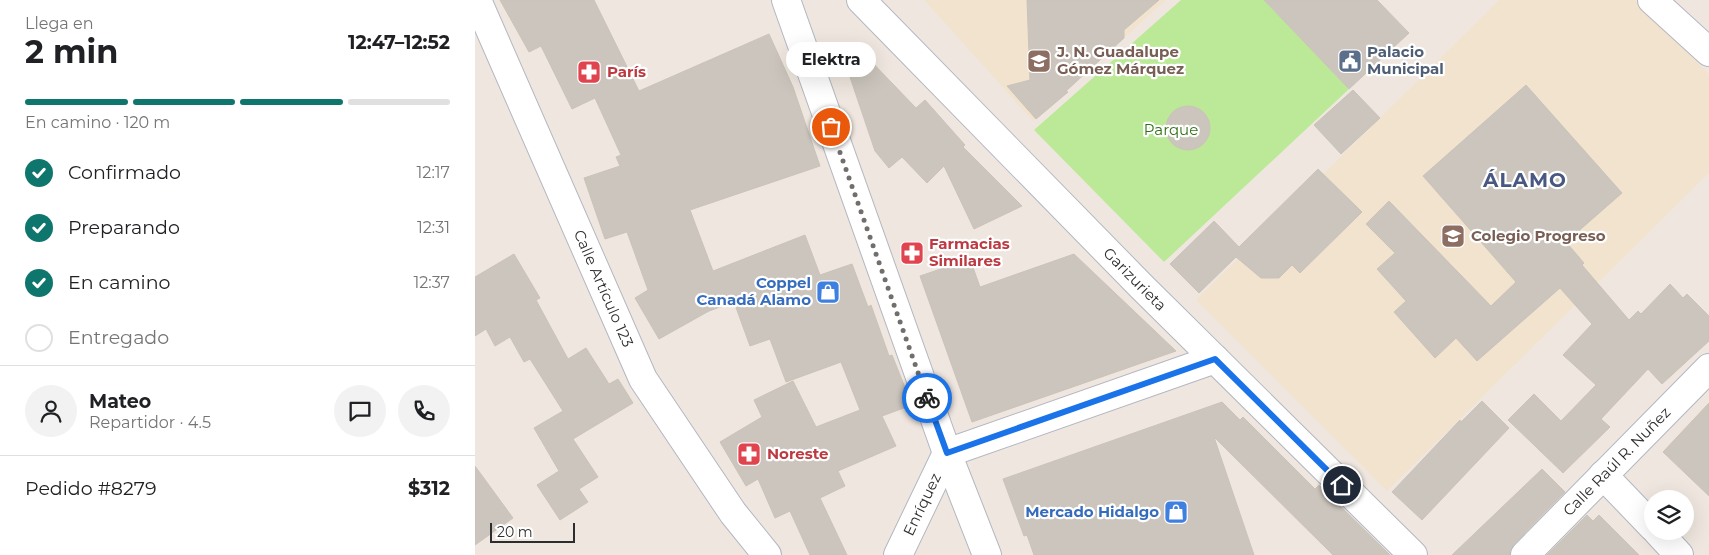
<!DOCTYPE html>
<html lang="es">
<head>
<meta charset="utf-8">
<style>
	:root { --surface:#fff; --page:#f2f2f2; --text:#202124; --muted:#757577; --line:#e0e0e0; --accent:#0f766e }
	body { margin:0; font-family:Montserrat,sans-serif; background:var(--page); color:var(--text); height:100vh; display:flex; flex-direction:column; font-size:19px; white-space:nowrap }
	* { box-sizing:border-box; margin:0 }
	p { font-size:16px; color:var(--muted) }
	.icon { flex:none; width:28px; height:28px; fill:none; stroke:currentColor; stroke-width:2; stroke-linecap:round; stroke-linejoin:round }
	.map { position:relative; flex:1; overflow:hidden }
	.details { display:flex; flex-direction:column; background:var(--surface); width:475px }
	.details>* { flex:none }
	.controls { position:absolute; left:1169px; top:490px; display:grid; gap:10px }
	.controls a { display:grid; place-items:center; width:50px; height:50px; border-radius:50%; background:var(--surface); box-shadow:0 5px 20px #0002; font-size:25px }
	.scale { position:absolute; left:15px; bottom:12px; width:85px; box-sizing:border-box; padding-left:5px; border:2px solid #2d2d2d; border-top:0; font-size:14px; line-height:18px; white-space:nowrap; color:#2d2d2d; -webkit-text-stroke:4px #fff; paint-order:stroke }
	.pin { position:absolute; display:grid; place-items:center; width:42px; height:42px; color:#fff; margin:-21px; border:2px solid #fff; border-radius:50%; box-shadow:0 1px 5px #0007 }
	.courier { position:absolute; display:grid; place-items:center; width:50px; height:50px; margin:-25px; border:4px solid #1a73e8; border-radius:50%; background:#fff; color:#222; box-shadow:0 1px 6px #0007 }
	.bubble { position:absolute; height:35px; border-radius:18px; background:var(--surface); box-shadow:0 5px 20px #0002; font-size:16px; font-weight:700; line-height:35px; text-align:center }
	.headline em { font-style:normal; font-weight:700 }
	.headline div { display:flex; flex-direction:column-reverse }
	.headline { display:flex; align-items:center; justify-content:space-between; height:85px; padding:0 25px }
	h1 { font-size:32px; font-weight:700; line-height:38px }
	.bar { display:grid; grid-template-columns:repeat(4,1fr); gap:8px 5px; align-content:center; height:60px; padding:0 25px }
	.bar i { height:6px; border-radius:4px; background:var(--line) }
	.bar .selected { background:var(--accent) }
	.bar p { grid-column:span 4 }
	.line { display:flex; align-items:center; gap:12px; padding:0 25px; border-top:1px solid var(--line) }
	.line div { flex:1 }
	.round { display:grid; place-items:center; flex:none; width:52px; height:52px; border-radius:26px; background:var(--page) }
	ol { padding:0 25px; list-style:none }
	li { display:flex; align-items:center; gap:15px; height:55px }
	li p { margin-inline-start:auto }
	li .icon { padding:5px; border-radius:50%; background:var(--accent); color:#fff; stroke-width:4 }
	li:last-child { color:var(--muted) }
	li i { width:28px; height:28px; border:2px solid var(--line); border-radius:50% }
	main { display:flex; flex:1; min-height:0 }
	.map>svg:first-child { display:block }
	.education { fill:#f1e3ce }
	.green { fill:#bbe998 }
	.building { fill:#cbc5bd; stroke:#cbc3b8 }
	.lines { fill:none; stroke-linecap:round; stroke-linejoin:round }
	.minor-casing { stroke:#b3b7c1; stroke-width:30 }
	.minor { stroke:#fff; stroke-width:28 }
	.done { stroke:#716e6b; stroke-width:5; stroke-dasharray:0 9 }
	.route { stroke:#1a73e8; stroke-width:6 }
	.labels { text-anchor:middle; stroke-width:4.5; stroke-linejoin:round; paint-order:stroke }
	.education-label { font-size:15px; font-weight:bold; fill:#785e54; stroke:#fff; text-anchor:start }
	.service-label { font-size:15px; font-weight:bold; fill:#4e5e75; stroke:#fff; text-anchor:start }
	.health-label { font-size:15px; font-weight:bold; fill:#be3a42; stroke:#fff; text-anchor:start }
	.park-label { font-size:15px; fill:#317116; stroke:#fff }
	.street-label { font-size:15px; fill:#2d2d2d; stroke:#fff }
	.shop-label { font-size:15px; font-weight:bold; fill:#366cbe; stroke:#fff; text-anchor:end }
	.district-label { font-size:20px; font-weight:bold; letter-spacing:1px; fill:#495882; stroke:#fff }
</style>
</head>
<body>
<main>
<section class="details">
<div class="headline"><div><h1>2 min</h1><p>Llega en</p></div><em>12:47–12:52</em></div>
<div class="bar"><i class="selected"></i><i class="selected"></i><i class="selected"></i><i></i><p>En camino · 120 m</p></div>
<ol>
<li><svg class="icon" aria-label="check" viewBox="0 0 24 24"><path d="M5 12l5 5 9-10"/></svg>Confirmado<p>12:17</p></li>
<li><svg class="icon" aria-label="check" viewBox="0 0 24 24"><path d="M5 12l5 5 9-10"/></svg>Preparando<p>12:31</p></li>
<li><svg class="icon" aria-label="check" viewBox="0 0 24 24"><path d="M5 12l5 5 9-10"/></svg>En camino<p>12:37</p></li>
<li><i></i>Entregado</li>
</ol>
<div class="line" style="height:90px"><a class="round"><svg class="icon" aria-label="person" viewBox="0 0 24 24"><circle cx="12" cy="8" r="4"/><path d="M4 21q1-7 8-7t8 7"/></svg></a><div><b>Mateo</b><p>Repartidor · 4.5</p></div><a class="round"><svg class="icon" aria-label="chat" viewBox="0 0 24 24"><path d="M4 5h16v11H9l-5 4z"/></svg></a><a class="round"><svg class="icon" aria-label="phone" viewBox="0 0 24 24"><path d="M5 4h4l2 5-3 2q2 4 5 5l2-3 5 2v4C11 20 4 13 5 4z"/></svg></a></div>
<div class="line" style="height:65px"><div>Pedido #8279</div><b>$312</b></div>
</section>
<div class="map">
<svg width="1234" height="555" viewBox="0 0 1234 555">
	<rect width="100%" height="100%" fill="#efe7df"/>
	<g class="education">
		<path d="M449,0H691L558,121Z"/>
		<path d="M1024,0H1160L1234,74V173L912,491L721,300Z"/>
	</g>
	<path class="green" d="M706,0H789L874,89L689,262L559,130Z"/>
	<g class="building">
		<path d="M25,0H119L164,91L294,34L318,87L345,166L215,210L238,271L330,235L345,275L377,264L393,307L396,305L414,356L417,355L437,405L407,416L421,446L363,471L370,486L345,498L372,555H335L315,511L300,518L283,479L271,486L245,442L287,417L279,400L318,381L341,427L385,410L366,362L311,382L295,339L275,346L259,302L234,311L184,339L160,298L173,290L152,232L130,239L109,178L145,166L141,157L146,155L120,98L97,109L66,46L54,52Z"/>
		<path d="M552,0H684L649,30V38L591,91L593,92L561,119L532,86L555,80Z"/>
		<path d="M789,0H902L934,33L874,89Z"/>
		<path d="M390,55L441,108L450,100L490,145L488,147L547,206L499,229L469,166L452,183L427,157L414,168L400,151L373,71Z"/>
		<path d="M1051,85L1147,193L1091,242L1109,263L1107,265L1154,320L1163,311L1166,314L1195,284L1208,298L1212,294L1234,316V341L1187,384L1173,369L1126,419L1135,427L1088,473L1033,420L1059,394L1086,421L1121,385L1088,355L1117,324L1085,288L1002,361L981,338L960,358L919,312L931,301L902,269L920,253L891,224L914,201L1016,306L1041,282L948,176Z"/>
		<path d="M878,90L905,118L866,154L839,125Z"/>
		<circle cx="713" cy="128" r="22"/>
		<path d="M843,169L887,212L825,273L817,265L804,278H786L761,257L724,293L695,264L739,221L764,247Z"/>
		<path d="M39,254L65,298L61,300L93,359L111,348L134,384L143,379L158,403L98,439L123,477L104,489L113,502L85,520L62,485L84,471L59,428L88,411L55,359L49,362L35,337L20,346L11,329L0,336V277Z"/>
		<path d="M599,254L701,351L497,422L445,276L495,259L505,287Z"/>
		<path d="M1007,401L1034,428L947,520L917,492L985,420L986,422Z"/>
		<path d="M747,402L765,420L768,417L840,489L844,485L915,555H858L739,437L779,555H559L552,535L549,536L528,479Z"/>
		<path d="M1234,403V496L1188,452Z"/>
		<path d="M0,466L38,518L0,545Z"/>
		<path d="M1067,469L1090,492L1039,544L1035,551V555H977Z"/>
		<path d="M1112,515L1118,521L1124,515L1164,555H1072Z"/>
	</g>
	<g class="lines">
		<g class="minor-casing">
			<g id="minor">
				<path id="s1" d="M2,0L168,379L258,513L292,555"/>
				<path d="M311,0L472,453L512,555"/>
				<path id="s2" d="M386,0L666,286L938,555"/>
				<path d="M1177,0L1234,52"/>
				<path d="M1128,475L1178,527"/>
				<path d="M1182,531L1204,555"/>
				<path id="s3" d="M423,555L472,453L740,359"/>
				<path id="s4" d="M1050,555L1234,368"/>
			</g>
		</g>
		<use href="#minor" class="minor"/>
	</g>
	<g class="lines">
		<path class="done" d="M356,127L452,398"/>
		<path class="route" d="M452,398L472,453L740,359L867,485"/>
	</g>
	<defs>
		<g id="school-square" transform="scale(1.25)"><rect x="-9" y="-9" width="18" height="18" rx="4" fill="#8d6e63" stroke="#fff"/><path d="M0-5L7-2L0 1L-7-2ZM-4 1L0 2.5L4 1V4Q0 6-4 4Z" fill="#fff"/></g>
		<g id="civic-square" transform="scale(1.25)"><rect x="-9" y="-9" width="18" height="18" rx="4" fill="#5c6f8a" stroke="#fff"/><path d="M-.6-6.5H3V-4.5H.6V-3L4-1V1h2V6H-6V1h2V-1L-.6-3ZM-1.2 2.5V6h2.4V2.5Z" fill="#fff"/></g>
		<g id="pharmacy-square" transform="scale(1.25)"><rect x="-9" y="-9" width="18" height="18" rx="4" fill="#e0444e" stroke="#fff"/><path d="M-2-6h4v4h4v4h-4v4h-4v-4h-4v-4h4Z" fill="#fff"/></g>
		<g id="shop-square" transform="scale(1.25)"><rect x="-9" y="-9" width="18" height="18" rx="4" fill="#3f7fe0" stroke="#fff"/><path d="M-5-2.5h2.3a2.7 3.5 0 0 1 5.4 0H5L5.5 6h-11ZM-1.5-2.5h3a1.5 2.3 0 0 0-3 0Z" fill="#fff"/></g>
	</defs>
	<g fill-rule="evenodd">
		<use href="#school-square" x="564" y="61"/>
		<use href="#civic-square" x="875" y="61"/>
		<use href="#pharmacy-square" x="114" y="72"/>
		<use href="#school-square" x="978" y="236"/>
		<use href="#pharmacy-square" x="437" y="253"/>
		<use href="#shop-square" x="353" y="292"/>
		<use href="#pharmacy-square" x="274" y="454"/>
		<use href="#shop-square" x="701" y="512"/>
	</g>
	<g class="labels">
		<g class="education-label">
			<text x="582" y="57">J. N. Guadalupe<tspan x="582" dy="17">Gómez Márquez</tspan></text>
			<text x="996" y="241">Colegio Progreso</text>
		</g>
		<g class="service-label">
			<text x="892" y="57">Palacio<tspan x="892" dy="17">Municipal</tspan></text>
		</g>
		<g class="health-label">
			<text x="132" y="77">París</text>
			<text x="454" y="249">Farmacias<tspan x="454" dy="17">Similares</tspan></text>
			<text x="292" y="459">Noreste</text>
		</g>
		<g class="park-label">
			<text x="696" y="135">Parque</text>
		</g>
		<g class="street-label">
			<text dy="5" stroke="none"><textPath href="#s2" startOffset="391">Garizurieta</textPath></text>
			<text dy="5" stroke="none"><textPath href="#s1" startOffset="315">Calle Artículo 123</textPath></text>
			<text dy="5" stroke="none"><textPath href="#s4" startOffset="131">Calle Raúl R. Nuñez</textPath></text>
			<text dy="5" stroke="none"><textPath href="#s3" startOffset="56">Enríquez</textPath></text>
		</g>
		<g class="shop-label">
			<text x="336" y="288">Coppel<tspan x="336" dy="17">Canadá Alamo</tspan></text>
			<text x="684" y="517">Mercado Hidalgo</text>
		</g>
		<g class="district-label">
			<text x="1050" y="187">ÁLAMO</text>
		</g>
	</g>
</svg>
<div class="controls">
<a><svg class="icon" aria-label="layers" viewBox="0 0 24 24"><path d="M12 4l9 5-9 5-9-5zM3 14l9 5 9-5"/></svg></a>
</div>
<div class="scale">20 m</div>
<div class="pin" style="left:356px;top:127px;background:#ea580c"><svg class="icon" aria-label="bag" viewBox="0 0 24 24"><path d="M5 8h14l-1 12H6zM9 8a3 3 0 0 1 6 0"/></svg></div>
<div class="pin" style="left:867px;top:485px;background:#1f2937"><svg class="icon" aria-label="home" viewBox="0 0 24 24"><path d="M3 11l9-7 9 7M6 9v11h12V9"/></svg></div>
<div class="courier" style="left:452px;top:398px"><svg class="icon" aria-label="bike" viewBox="0 0 24 24"><circle cx="6" cy="16" r="4"/><circle cx="18" cy="16" r="4"/><path d="M6 16l4-8h5l3 8M10 8l3 8H6M13 5h3"/></svg></div>
<div class="bubble" style="left:311px;top:42px;width:90px">Elektra</div>
</div>
</main>
</body>
</html>
